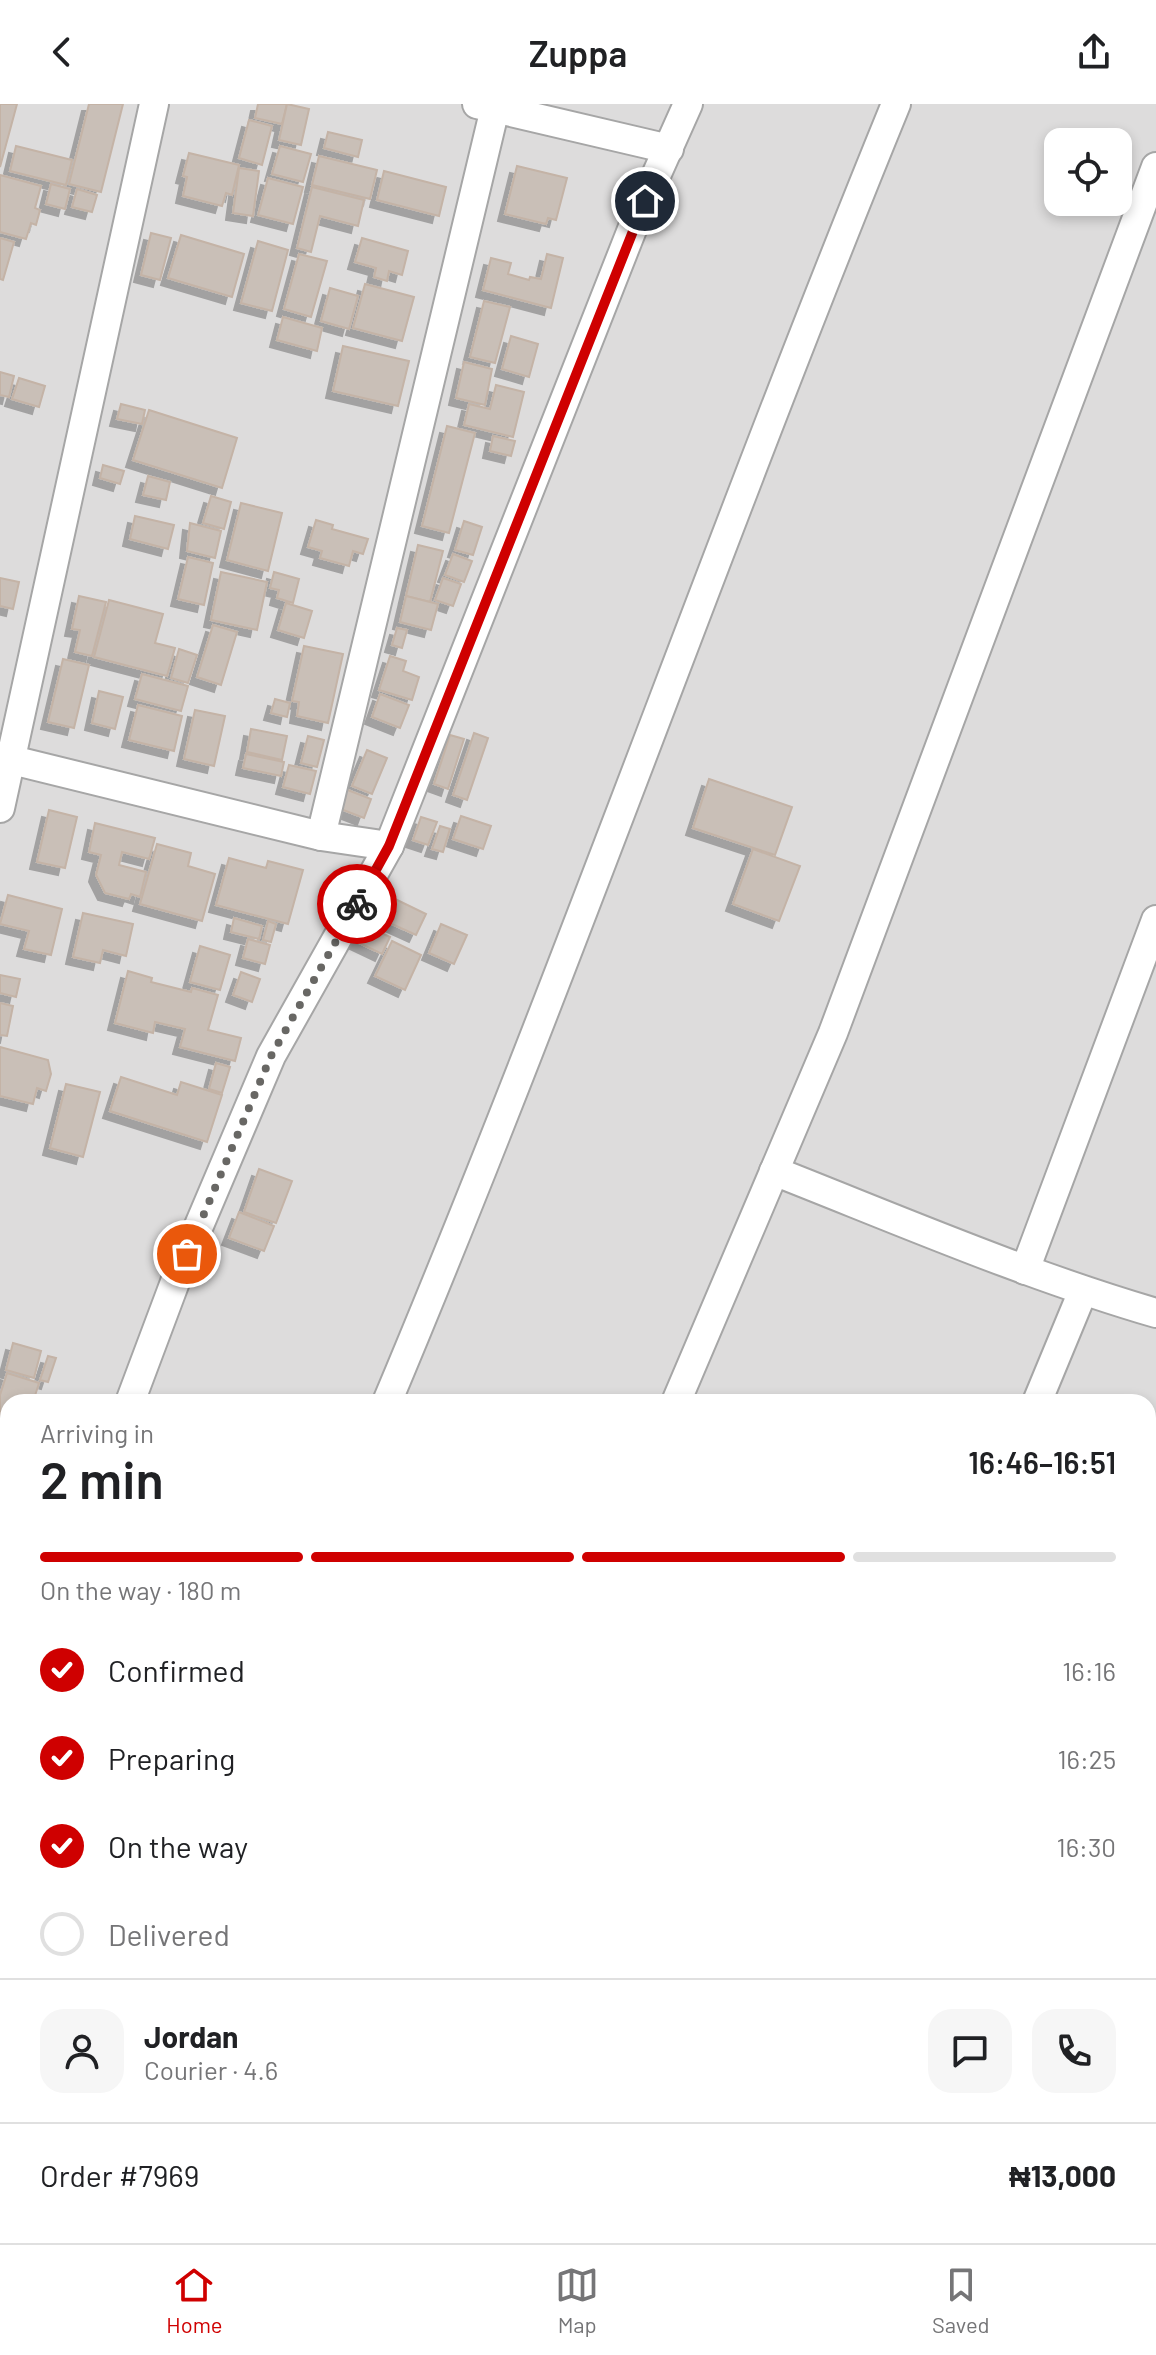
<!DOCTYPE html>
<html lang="en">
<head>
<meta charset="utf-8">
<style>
	:root { --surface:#fff; --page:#f6f6f6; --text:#202124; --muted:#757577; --line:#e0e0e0; --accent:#cf0000 }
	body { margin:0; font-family:Barlow,sans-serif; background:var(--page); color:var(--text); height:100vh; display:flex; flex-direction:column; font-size:30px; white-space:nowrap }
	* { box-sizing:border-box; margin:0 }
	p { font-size:26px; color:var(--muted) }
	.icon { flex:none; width:44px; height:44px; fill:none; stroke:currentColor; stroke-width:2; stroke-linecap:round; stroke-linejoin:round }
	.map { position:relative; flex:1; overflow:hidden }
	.sheet { position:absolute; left:0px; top:1290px; width:1156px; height:850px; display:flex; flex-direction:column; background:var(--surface); border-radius:24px 24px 0 0; box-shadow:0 4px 12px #0003 }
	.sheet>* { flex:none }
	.tools { position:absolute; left:1044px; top:24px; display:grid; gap:16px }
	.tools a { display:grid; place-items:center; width:88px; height:88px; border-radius:16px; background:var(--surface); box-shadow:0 4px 12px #0003; font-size:40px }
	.pin { position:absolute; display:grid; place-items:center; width:68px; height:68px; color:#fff; margin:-34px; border:4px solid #fff; border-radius:50%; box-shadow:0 2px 8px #0007 }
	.courier { position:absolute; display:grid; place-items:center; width:80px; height:80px; margin:-40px; border:6px solid #cf0000; border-radius:50%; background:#fff; color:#222; box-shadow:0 2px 10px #0007 }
	.summary em { font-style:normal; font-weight:600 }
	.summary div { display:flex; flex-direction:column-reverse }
	.summary { display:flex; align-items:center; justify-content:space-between; height:136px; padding:0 40px }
	h1 { font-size:52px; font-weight:600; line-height:60px }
	.bar { display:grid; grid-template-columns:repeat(4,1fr); gap:12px 8px; align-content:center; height:96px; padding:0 40px }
	.bar i { height:10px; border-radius:6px; background:var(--line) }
	.bar .current { background:var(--accent) }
	.bar p { grid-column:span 4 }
	.line { display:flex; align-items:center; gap:20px; padding:0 40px; border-top:2px solid var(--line) }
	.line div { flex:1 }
	.round { display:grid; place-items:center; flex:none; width:84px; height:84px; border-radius:24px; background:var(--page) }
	ol { padding:0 40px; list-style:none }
	li { display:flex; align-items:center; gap:24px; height:88px }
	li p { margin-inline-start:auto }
	li .icon { padding:8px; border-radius:50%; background:var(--accent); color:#fff; stroke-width:4 }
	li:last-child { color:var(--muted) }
	li i { width:44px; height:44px; border:4px solid var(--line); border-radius:50% }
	header { display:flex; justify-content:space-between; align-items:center; height:104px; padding:0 40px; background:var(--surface); font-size:36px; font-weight:600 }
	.menu { display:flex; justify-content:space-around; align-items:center; height:112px; border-top:2px solid var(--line); background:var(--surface); font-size:22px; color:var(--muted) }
	.menu a { display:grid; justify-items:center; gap:4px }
	.menu .current { color:var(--accent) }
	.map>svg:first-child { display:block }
	.residential { fill:#dddcdc; fill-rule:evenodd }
	.building { fill:#c9bfb7; stroke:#c4b3a6; stroke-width:2; filter:url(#shadow) }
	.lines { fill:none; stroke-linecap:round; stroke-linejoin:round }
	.minor-casing { stroke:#a6a6a6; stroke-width:32 }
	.minor { stroke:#fff; stroke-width:28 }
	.done { stroke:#686764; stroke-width:8; stroke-dasharray:0 14.4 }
	.route { stroke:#cf0000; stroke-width:10 }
</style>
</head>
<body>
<header><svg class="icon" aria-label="back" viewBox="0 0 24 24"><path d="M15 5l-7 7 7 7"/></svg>Zuppa<svg class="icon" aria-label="share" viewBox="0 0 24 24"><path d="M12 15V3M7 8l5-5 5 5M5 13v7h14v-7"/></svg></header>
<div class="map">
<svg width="1156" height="2139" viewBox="0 0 1156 2139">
	<defs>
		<filter id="shadow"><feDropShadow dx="-7" dy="7" stdDeviation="0" flood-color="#0004"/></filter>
	</defs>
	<rect width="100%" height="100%" fill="#f1ede5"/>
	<path class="residential" d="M0,0H1156V2139H0ZM1058,38H1118V98H1058ZM8,1298H1148V2132H8Z"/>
	<g class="building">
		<path d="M0,0H17L0,63Z"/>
		<path d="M89,0H123L101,88L69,80Z"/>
		<path d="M258,0H287L282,20L255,14Z"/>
		<path d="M287,0L309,5L301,41L279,36Z"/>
		<path d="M249,16L272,22L262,61L239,54Z"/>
		<path d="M328,28L362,36L358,53L324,44Z"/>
		<path d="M16,42L72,56L66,81L10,67Z"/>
		<path d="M280,42L311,50L303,78L272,70Z"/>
		<path d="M189,49L239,61L232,91L226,89L222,102L183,92L187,73L183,72Z"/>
		<path d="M319,52L377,66L370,95L312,81Z"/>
		<path d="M517,62L567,74L556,116L548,114L546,120L505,110Z"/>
		<path d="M239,64L259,67L253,112L233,109Z"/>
		<path d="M384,67L446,83L439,112L377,96Z"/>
		<path d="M0,71L41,82L35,104L40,106L36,121L31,119L26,135L0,128Z"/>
		<path d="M268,74L303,83L293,120L258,111Z"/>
		<path d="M51,80L70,85L65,105L46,100Z"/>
		<path d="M312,83L364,96L358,122L320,112L311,148L297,144Z"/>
		<path d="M77,85L97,91L92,108L72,103Z"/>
		<path d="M151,129L171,134L160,176L141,171Z"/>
		<path d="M181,131L244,150L232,193L168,174Z"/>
		<path d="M0,134L14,138L3,176L0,175Z"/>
		<path d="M362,134L408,147L402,171L389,167L387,177L374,173L376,164L355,158Z"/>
		<path d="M258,137L288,146L272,207L241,199Z"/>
		<path d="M299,150L327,157L311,213L284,205Z"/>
		<path d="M547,150L563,154L551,204L483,186L491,154L511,159L508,170L529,176L530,173L541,175Z"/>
		<path d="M365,180L414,193L402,237L353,224Z"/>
		<path d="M330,184L358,192L349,225L321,217Z"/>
		<path d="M484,197L510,203L495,259L470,253Z"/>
		<path d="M283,213L322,224L317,247L277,236Z"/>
		<path d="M511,232L538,240L529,273L502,265Z"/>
		<path d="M343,242L409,257L398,302L333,287Z"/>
		<path d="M464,258L492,265L485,301L456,294Z"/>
		<path d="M0,268L14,272L9,293L0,291Z"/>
		<path d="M19,274L45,282L39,303L12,295Z"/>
		<path d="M496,281L524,288L513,333L464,321L469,300L490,305Z"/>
		<path d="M121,300L145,306L142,320L117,315Z"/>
		<path d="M149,306L237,334L222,384L133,356Z"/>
		<path d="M447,322L475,329L449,429L422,422Z"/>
		<path d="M493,332L515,337L511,352L490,347Z"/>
		<path d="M103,361L124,367L120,380L100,374Z"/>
		<path d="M148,372L170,378L166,396L143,391Z"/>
		<path d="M211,392L231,398L224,425L203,419Z"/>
		<path d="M241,399L282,409L268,467L227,456Z"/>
		<path d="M135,412L174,421L168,445L130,435Z"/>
		<path d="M316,416L333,421L332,425L368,435L363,450L353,447L349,462L320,454L322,447L308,443Z"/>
		<path d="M464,417L482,423L473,451L455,446Z"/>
		<path d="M190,419L221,427L215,454L187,447Z"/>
		<path d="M418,441L443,447L430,498L406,492Z"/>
		<path d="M453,450L472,457L464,478L445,471Z"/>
		<path d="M188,453L213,459L204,501L178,495Z"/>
		<path d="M221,468L267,478L257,526L211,516Z"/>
		<path d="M274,468L299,475L293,499L277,494L279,486L270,484Z"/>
		<path d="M0,474L19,478L13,505L0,502Z"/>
		<path d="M443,474L461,480L453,502L435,496Z"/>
		<path d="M79,492L106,498L92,552L75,548L80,526L72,525Z"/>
		<path d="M406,492L438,500L431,526L400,518Z"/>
		<path d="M109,496L163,510L155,539L175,544L167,572L94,553Z"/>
		<path d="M286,499L312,507L304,534L278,526Z"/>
		<path d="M213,521L237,528L221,581L197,573Z"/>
		<path d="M397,524L407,526L402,544L392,541Z"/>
		<path d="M304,542L343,550L328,619L297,612L299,598L292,597Z"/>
		<path d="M179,545L197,551L188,579L171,574Z"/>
		<path d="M390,552L406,557L403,567L419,573L412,596L379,586Z"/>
		<path d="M63,555L89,561L74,624L48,618Z"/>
		<path d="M142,570L188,582L181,607L135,595Z"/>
		<path d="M99,587L123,593L115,625L92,619Z"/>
		<path d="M380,590L409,601L400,624L372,613Z"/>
		<path d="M275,595L290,599L287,613L271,609Z"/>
		<path d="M138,601L182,612L174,647L129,636Z"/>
		<path d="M195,606L225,612L214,662L184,655Z"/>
		<path d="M251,625L287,632L282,656L247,648Z"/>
		<path d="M474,629L488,634L467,696L453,691Z"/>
		<path d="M450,631L464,635L448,685L434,680Z"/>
		<path d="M308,632L324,636L317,663L301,659Z"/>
		<path d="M367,646L387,654L372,690L352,682Z"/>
		<path d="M246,650L284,658L281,672L243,664Z"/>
		<path d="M289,661L316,667L310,690L283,683Z"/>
		<path d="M709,675L792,703L775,751L693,724Z"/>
		<path d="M345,685L371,695L364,714L338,704Z"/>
		<path d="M49,706L77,713L65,764L37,758Z"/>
		<path d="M461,712L491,722L483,745L453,735Z"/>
		<path d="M421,713L437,718L428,741L413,736Z"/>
		<path d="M95,719L155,734L149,755L122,748L119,761L146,768L140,793L131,790L129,795L105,789L96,771L101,751L89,748Z"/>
		<path d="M440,722L450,725L443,748L432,745Z"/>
		<path d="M157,740L191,749L188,762L215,770L202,817L140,800Z"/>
		<path d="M753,745L800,762L779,817L733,800Z"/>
		<path d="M229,754L266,764L268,757L303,766L288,820L216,801Z"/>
		<path d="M8,791L62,805L51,851L24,845L29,827L0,820Z"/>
		<path d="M393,794L426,810L416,831L383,816Z"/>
		<path d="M83,809L133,820L126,852L103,846L100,859L73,853Z"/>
		<path d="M234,814L262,822L259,835L231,828Z"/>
		<path d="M268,817L276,820L271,838L263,836Z"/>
		<path d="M441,820L467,831L454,860L429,849Z"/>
		<path d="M365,821L390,833L382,850L357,838Z"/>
		<path d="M248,835L270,841L265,860L243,854Z"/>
		<path d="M392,837L421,851L405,886L375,872Z"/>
		<path d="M200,842L230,851L220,886L190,878Z"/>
		<path d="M128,867L152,874L151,878L191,888L192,884L218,891L208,926L241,934L235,957L180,943L185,925L155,918L153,929L115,919Z"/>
		<path d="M241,868L260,875L252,898L233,891Z"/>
		<path d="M0,871L20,875L16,893L0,889Z"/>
		<path d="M0,899L13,902L7,932L0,931Z"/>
		<path d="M0,943L48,956L51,970L46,987L37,984L33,1000L0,992Z"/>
		<path d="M216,959L230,963L222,989L209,985Z"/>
		<path d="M121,973L177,991L181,978L222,991L207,1038L110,1007Z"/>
		<path d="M66,980L100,988L83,1053L50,1044Z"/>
		<path d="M259,1065L292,1077L276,1119L244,1108Z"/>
		<path d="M239,1108L274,1122L264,1147L229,1134Z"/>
		<path d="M13,1239L41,1247L34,1274L6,1266Z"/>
		<path d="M48,1252L56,1254L48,1278L40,1276Z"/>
		<path d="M7,1269L39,1279L33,1298H8V1314L0,1311V1291Z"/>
		<path d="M0,1790L8,1793V1845L0,1842Z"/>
		<path d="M0,1868L8,1872V1954L0,1950Z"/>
		<path d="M0,1979L8,1982V2014L0,2034Z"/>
	</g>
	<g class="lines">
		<g class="minor-casing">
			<g id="minor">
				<path d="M477,0L669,45"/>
				<path d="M0,653L321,732L389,742"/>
				<path d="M0,704L154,0"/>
				<path d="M321,732L496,0"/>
				<path d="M774,1067C901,1117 1026,1171 1156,1209"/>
				<path d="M1025,1166L1156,816"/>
				<path d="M130,1298L175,1178L271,952L389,742L633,123L688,0"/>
				<path d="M387,1298C567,870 720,430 896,0"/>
				<path d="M676,1298L833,929L1156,63"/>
				<path d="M1037,1298L1083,1187"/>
				<path d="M0,1426L8,1429"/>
				<path d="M0,1632L8,1611"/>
				<path d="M1148,1744L1156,1748"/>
				<path d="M1148,2030L1156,2012"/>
				<path d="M27,2139L30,2132"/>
				<path d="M320,2139L323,2132"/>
				<path d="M672,2139L675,2132"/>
				<path d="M1098,2139L1101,2132"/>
			</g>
		</g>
		<use href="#minor" class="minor"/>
	</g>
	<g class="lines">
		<path class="done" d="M187,1150L271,952L357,800"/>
		<path class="route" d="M357,800L389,742L645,97"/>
	</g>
</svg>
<div class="tools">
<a><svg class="icon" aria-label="locate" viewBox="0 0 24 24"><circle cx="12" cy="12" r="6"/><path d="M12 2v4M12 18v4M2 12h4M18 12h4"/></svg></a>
</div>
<div class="pin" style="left:187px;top:1150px;background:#ea580c"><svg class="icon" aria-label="bag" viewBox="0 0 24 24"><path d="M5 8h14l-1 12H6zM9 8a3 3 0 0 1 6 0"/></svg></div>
<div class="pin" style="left:645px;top:97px;background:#1f2937"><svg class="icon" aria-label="home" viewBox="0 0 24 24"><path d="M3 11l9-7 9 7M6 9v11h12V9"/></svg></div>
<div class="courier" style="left:357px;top:800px"><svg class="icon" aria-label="bike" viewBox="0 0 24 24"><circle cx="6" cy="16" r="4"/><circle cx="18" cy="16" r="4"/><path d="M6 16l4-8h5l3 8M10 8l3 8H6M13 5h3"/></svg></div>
<section class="sheet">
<div class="summary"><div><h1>2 min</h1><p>Arriving in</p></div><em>16:46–16:51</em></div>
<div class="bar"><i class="current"></i><i class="current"></i><i class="current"></i><i></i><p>On the way · 180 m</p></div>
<ol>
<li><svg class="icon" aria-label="check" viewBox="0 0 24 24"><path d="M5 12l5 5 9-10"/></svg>Confirmed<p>16:16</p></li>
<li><svg class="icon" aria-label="check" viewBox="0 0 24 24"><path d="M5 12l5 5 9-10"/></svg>Preparing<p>16:25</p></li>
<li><svg class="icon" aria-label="check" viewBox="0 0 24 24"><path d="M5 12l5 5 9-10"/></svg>On the way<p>16:30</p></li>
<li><i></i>Delivered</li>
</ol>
<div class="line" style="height:144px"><a class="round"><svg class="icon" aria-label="person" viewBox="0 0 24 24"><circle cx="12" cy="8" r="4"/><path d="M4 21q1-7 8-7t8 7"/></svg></a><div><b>Jordan</b><p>Courier · 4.6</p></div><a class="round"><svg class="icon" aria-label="chat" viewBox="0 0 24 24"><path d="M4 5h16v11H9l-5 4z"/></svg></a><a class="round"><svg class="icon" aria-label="phone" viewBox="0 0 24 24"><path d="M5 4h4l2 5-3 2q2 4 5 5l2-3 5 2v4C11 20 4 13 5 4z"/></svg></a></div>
<div class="line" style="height:104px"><div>Order #7969</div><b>₦13,000</b></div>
</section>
</div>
<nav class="menu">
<a class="current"><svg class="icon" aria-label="home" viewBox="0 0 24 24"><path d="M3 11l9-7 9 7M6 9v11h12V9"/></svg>Home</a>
<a><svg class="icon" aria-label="map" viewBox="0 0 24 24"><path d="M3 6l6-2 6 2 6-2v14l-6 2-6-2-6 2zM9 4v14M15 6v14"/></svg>Map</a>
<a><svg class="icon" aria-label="saved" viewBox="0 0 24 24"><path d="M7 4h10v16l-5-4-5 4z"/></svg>Saved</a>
</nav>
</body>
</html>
